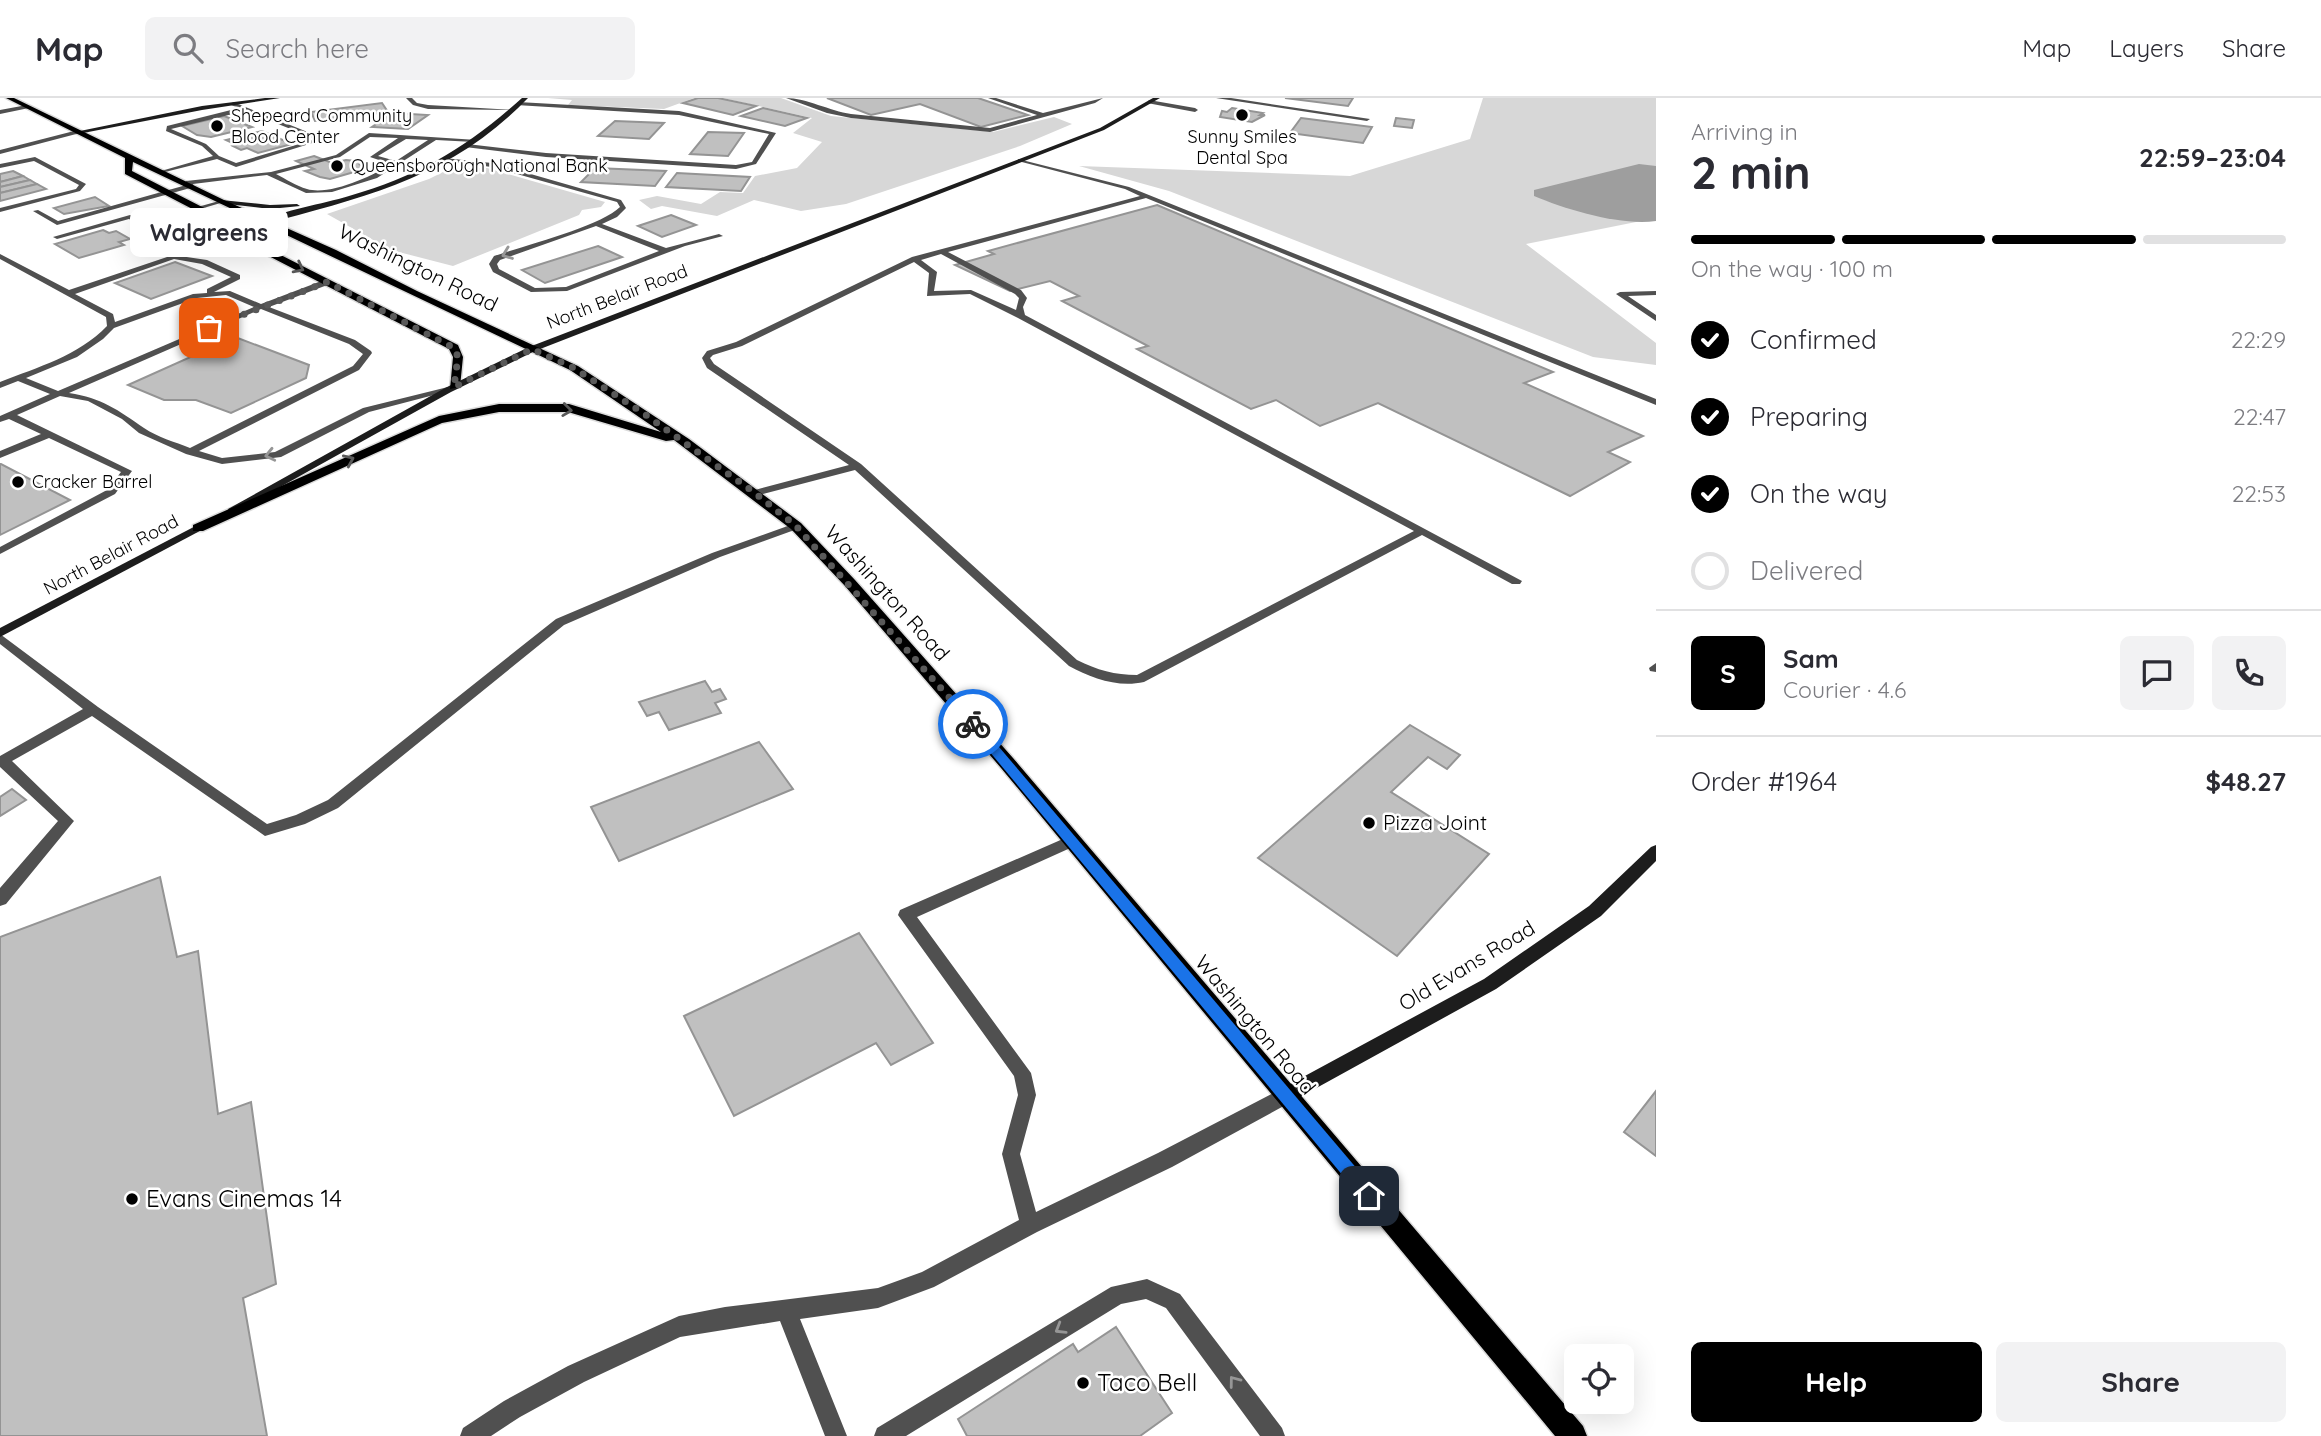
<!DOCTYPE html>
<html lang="en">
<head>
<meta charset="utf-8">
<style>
	:root { --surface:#fff; --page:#f2f2f3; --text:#2b2b33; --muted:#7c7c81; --line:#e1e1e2; --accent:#000 }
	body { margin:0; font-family:Quicksand,sans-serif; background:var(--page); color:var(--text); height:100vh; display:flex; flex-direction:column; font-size:26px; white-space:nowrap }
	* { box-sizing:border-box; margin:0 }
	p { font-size:23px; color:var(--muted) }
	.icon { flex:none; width:38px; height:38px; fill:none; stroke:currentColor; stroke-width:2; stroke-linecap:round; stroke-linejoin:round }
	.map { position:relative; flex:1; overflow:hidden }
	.drawer { display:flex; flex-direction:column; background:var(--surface); width:665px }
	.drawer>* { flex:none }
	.fabs { position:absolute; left:1564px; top:1246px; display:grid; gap:14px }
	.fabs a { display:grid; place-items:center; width:70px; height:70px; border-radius:10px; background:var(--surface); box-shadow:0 7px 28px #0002; font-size:35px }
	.pin { position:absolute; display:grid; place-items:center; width:60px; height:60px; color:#fff; margin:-30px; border-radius:14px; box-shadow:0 4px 10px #0006 }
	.courier { position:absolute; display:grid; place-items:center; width:70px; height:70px; margin:-35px; border:5px solid #1a73e8; border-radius:50%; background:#fff; color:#222; box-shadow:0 2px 9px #0007 }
	.bubble { position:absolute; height:49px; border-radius:10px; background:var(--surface); box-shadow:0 7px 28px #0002; font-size:23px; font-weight:800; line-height:49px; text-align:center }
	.headline em { font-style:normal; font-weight:800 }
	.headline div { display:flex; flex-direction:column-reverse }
	.headline { display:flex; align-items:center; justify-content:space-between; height:119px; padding:0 35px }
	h1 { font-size:46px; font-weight:800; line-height:52px }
	.bar { display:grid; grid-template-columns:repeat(4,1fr); gap:10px 7px; align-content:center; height:84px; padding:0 35px }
	.bar i { height:9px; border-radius:5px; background:var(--line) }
	.bar .current { background:var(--accent) }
	.bar p { grid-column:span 4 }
	.line { display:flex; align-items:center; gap:18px; padding:0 35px; border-top:2px solid var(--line) }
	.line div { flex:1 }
	.round { display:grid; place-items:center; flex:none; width:74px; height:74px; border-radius:10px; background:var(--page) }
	ol { padding:0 35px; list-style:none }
	li { display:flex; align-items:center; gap:21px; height:77px }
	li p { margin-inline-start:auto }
	li .icon { padding:7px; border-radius:50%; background:var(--accent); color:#fff; stroke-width:4 }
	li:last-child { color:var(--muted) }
	li i { width:38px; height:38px; border:4px solid var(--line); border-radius:50% }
	.button { display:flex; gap:14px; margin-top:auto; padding:14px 35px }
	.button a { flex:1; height:80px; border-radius:10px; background:var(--accent); color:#fff; font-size:28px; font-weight:800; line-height:80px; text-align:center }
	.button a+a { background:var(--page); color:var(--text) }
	header { display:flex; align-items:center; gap:42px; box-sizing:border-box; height:98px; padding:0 35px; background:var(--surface); border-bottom:2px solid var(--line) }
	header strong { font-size:33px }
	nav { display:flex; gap:38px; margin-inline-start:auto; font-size:24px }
	.search { width:490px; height:63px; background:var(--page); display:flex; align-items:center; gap:18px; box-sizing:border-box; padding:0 24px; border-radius:10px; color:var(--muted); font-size:26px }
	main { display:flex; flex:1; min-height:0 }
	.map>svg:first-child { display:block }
	.green { fill:#d7d7d7 }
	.water { fill:#9e9e9e }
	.building { fill:#c0c0c0; stroke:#949494; stroke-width:2 }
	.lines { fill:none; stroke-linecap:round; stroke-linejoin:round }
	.primary-casing { stroke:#dbdbdb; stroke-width:3 }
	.lane { fill:#505050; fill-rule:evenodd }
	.street { fill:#505050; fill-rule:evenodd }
	.secondary { fill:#1d1d1d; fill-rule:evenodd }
	.primary { fill:#000; fill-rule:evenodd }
	.oneway { stroke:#969696 }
	.oneway2 { stroke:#595959 }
	.route { fill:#1a73e8 }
	.done { stroke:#595959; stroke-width:7; stroke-dasharray:0 12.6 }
	.poi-dot { fill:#000; stroke:#fff; stroke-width:2.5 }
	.labels { text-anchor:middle; stroke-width:5; stroke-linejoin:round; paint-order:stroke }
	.far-poi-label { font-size:18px; fill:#000; stroke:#fff; text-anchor:start }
	.far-street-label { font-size:18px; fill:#000; stroke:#fff }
	.street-label { font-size:21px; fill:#000; stroke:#fff }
	.poi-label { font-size:21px; fill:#000; stroke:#fff; text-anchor:start }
	.near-poi-label { font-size:24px; fill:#000; stroke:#fff; text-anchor:start }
</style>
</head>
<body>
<header>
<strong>Map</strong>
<div class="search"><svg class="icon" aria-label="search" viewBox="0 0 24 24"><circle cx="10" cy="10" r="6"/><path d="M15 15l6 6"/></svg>Search here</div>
<nav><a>Map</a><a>Layers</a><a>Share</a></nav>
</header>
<main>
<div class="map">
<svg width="1656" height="1338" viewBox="0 0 1656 1338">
	<rect width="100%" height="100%" fill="#fff"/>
	<g class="green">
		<path d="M548,0H694L664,11L568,7L572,2Z"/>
		<path d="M723,0H781L831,18L993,34L1054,19L1072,26L1020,48L846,106L801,113L754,102L717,118L662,108L651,111L639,102L657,98L701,106L720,94L743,95L755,78L797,70L822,44L793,35L812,20Z"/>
		<path d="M1483,0H1656V120L1526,146L1656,245V267L1593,259L1169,93L1079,68L1350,78L1470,41Z"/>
		<path d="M451,70H487L605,104L601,109L582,112L579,117L453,168L391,152L327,116L429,81Z"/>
	</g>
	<path class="water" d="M1639,66L1656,68V123C1621,128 1567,112 1534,98V92Z"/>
	<g class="building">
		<path d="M698,0H718L756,8L733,17L683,5Z"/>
		<path d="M827,0H978L1028,17L981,29L920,6L871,17Z"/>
		<path d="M1285,0H1353L1348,8Z"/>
		<path d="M382,5L388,14L315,23L311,14Z"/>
		<path d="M763,10L807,20L785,28L741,18Z"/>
		<path d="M1232,10L1263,15L1260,17H1265L1252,24L1220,19L1222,13L1227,14Z"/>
		<path d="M393,15L428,17L408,31L372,29Z"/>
		<path d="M224,18L252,29L211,39L197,37L182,28Z"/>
		<path d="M1301,20L1372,29L1363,45L1290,35Z"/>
		<path d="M1396,20L1414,22L1412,30L1394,28Z"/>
		<path d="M615,23L664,25L649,41L598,38Z"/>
		<path d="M262,33L292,46L258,55L247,50L241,52L233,48L237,47L226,42Z"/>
		<path d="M708,34L744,35L728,58L690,56Z"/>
		<path d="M314,58L332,65L346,62L357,63L367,66L361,67L368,70L330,81L320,79L305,73L314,71L296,63Z"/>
		<path d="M595,70L666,73L655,88L581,84Z"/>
		<path d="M13,73L23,78L0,84V76Z"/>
		<path d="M677,75L750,79L741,93L666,89Z"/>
		<path d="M23,78L30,82L0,89V84Z"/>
		<path d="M30,82L37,86L0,95V89Z"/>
		<path d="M37,86L46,91L0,103V95Z"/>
		<path d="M95,99L109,108L64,116L54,110Z"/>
		<path d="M1157,107L1553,274L1524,285L1643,338L1608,354L1630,364L1570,398L1378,305L1320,328L1276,302L1251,311L1137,251L1148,248L1062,203L1079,198L1050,183L1010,193L955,167L994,156L988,153Z"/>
		<path d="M671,117L696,127L662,139L638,128Z"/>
		<path d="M103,132L109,135L116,133L130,141L119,144L124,147L79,160L55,146Z"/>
		<path d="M598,148L622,159L545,185L522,172Z"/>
		<path d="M175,164L212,178L151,201L115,185Z"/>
		<path d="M235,239L309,267L306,280L231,315L196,302H164L128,287Z"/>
		<path d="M0,366H1L70,402L0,437Z"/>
		<path d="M705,583L712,594L720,591L726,601L715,605L721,615L669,632L659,614L647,618L639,604Z"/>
		<path d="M1410,627L1460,657L1447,671L1428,659L1391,694L1489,756L1397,858L1258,760Z"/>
		<path d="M759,644L793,691L619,763L591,709Z"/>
		<path d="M12,691L26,702L0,718V699Z"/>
		<path d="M160,779L177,859L198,853L218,1016L251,1004L276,1186L243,1200L267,1338H0V839Z"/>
		<path d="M859,835L933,945L891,967L876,945L734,1018L684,918Z"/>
		<path d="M1656,993V1058L1624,1034Z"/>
		<path d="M1116,1229L1172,1315L1140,1338H967L958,1321L1073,1246L1078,1254Z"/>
	</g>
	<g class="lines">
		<g class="primary-casing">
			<path id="primary" d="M6,0H14L224,102L336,152L417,193L578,268L689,341L801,425L855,482L1013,660L1583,1328L1587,1338H1555L1001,670L845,488L791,431L674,342L666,343L568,314H499L442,325L203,433H193V427L439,318L499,306H569L661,334L570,272L133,64L132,73L208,112L267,150L458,247L463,259L460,289L450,291L453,259L449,251L261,154L202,116L125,76V60Z"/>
		</g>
		<g class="lane">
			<path d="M406,0H412L417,5L428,7L514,12L428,11L413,7Z"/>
			<path d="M786,0C806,0 830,13 851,16L990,30L1037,17L988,0H996L1043,15L1103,0L1095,5L990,34L851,20L827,15Z"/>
			<path d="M1216,0H1231L1370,21L1367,23Z"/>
			<path d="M1149,2L1195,10L1198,12L1195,14L1147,5Z"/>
			<path d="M233,4L325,41L236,69L217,61L161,75V73L213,58L202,48L166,33L167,28L239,10L231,7ZM245,13L316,41L236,65L219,58L206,46L171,31Z"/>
			<path d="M518,4L679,13L776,35L756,66L736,71L546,59L465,49L467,46L546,55L736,67L752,64L769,36L679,17L516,7Z"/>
			<path d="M78,32L80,35L0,56V52Z"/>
			<path d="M369,35L477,42L474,44L436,42L377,80L332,94L306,95L267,77L193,86L194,89L57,127L33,113L38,112L58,123L190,86H184L186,83L271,74L336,57ZM370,39L398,40L370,59L391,66C373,78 329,98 307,91C296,88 286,81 276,76L340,59ZM406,41L428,42L396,63L378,58Z"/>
			<path d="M35,59L86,86L80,93L0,114V110L76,91L79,87L34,63L0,70V66Z"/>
			<path d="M444,60L492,65L621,102L626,110L617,119L602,126L666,150L719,136L723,138L685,148L567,193L531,194L493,174L489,166L494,158C524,148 601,128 620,109L617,104L492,69L442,63ZM596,128L659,153L566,189L535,190L499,171L497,166L500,162Z"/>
			<path d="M1018,61L1129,89L1656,301V307L1146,100L948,154L1021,192L1027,200L1023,209L1025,217L1522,483L1520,486H1512L1422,437L1144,584C1118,590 1091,580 1069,568L855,372L755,398L751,397V393L849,367L707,270L702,260L707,253L736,244L912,159L1140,98L1125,91L1018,63ZM941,156L1015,196L1019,200L1016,212L971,192L934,193L937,174L921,162ZM914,164L929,175L927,198L970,196L1018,220L1414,433L1137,577C1115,577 1097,572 1077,562L861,366L714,266L710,260L713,257L742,248Z"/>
			<path d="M219,103L224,104L149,126L182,143V147H179L129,121L57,141L53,139L130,117L144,124Z"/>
			<path d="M0,156L69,192L173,157L207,162L240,177V181L214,194L230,193L261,206L324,182H330V186L269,209L355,242L371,253L372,255L359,272L199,353L222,360L275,354L363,310L448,289L453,292L369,314L281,359L222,366L186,356L139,335L122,321L88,303L60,298L17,317L132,373L115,396L0,456V449L107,392L121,374L49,340L0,360V353L41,336L9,321L0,324V318L50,296L18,283L0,290V284C38,269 78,258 107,228L106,219L0,161ZM174,161L202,166L231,179L207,191V195L193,196L115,224L113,216L75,196ZM226,197L254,209L58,293L26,280L77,259L103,241L114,230L197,200ZM261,211L349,246L363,256L353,268L190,350C175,344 157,339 144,330C118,312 102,300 69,295Z"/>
			<path d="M1656,193V197L1628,198L1656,217V223L1616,196L1620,194Z"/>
			<path d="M796,425L800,426V430L720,459L564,527L338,710L305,726L265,738L92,618L12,663L74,723L6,806L0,808V790L58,723L0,669V658L83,611L0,546V536L98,609L267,726L296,717L328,702L556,521L712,455Z"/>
			<path d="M1656,565V574L1650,573L1649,570Z"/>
			<path d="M1072,737L1077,739L1079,743L1077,747L917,819L1031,975L1036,997L1020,1056L1036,1114L1158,1055L1279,992L1285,989L1291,992L1294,998L1291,1004L1172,1069L1037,1134L934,1189L878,1210L800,1221L847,1338H825L780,1223L680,1239L584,1284L520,1319L491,1338H460L463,1330L504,1303L568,1268L679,1218L725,1209L878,1190L922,1174L1019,1122L1002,1056L1018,997L1014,978L898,817L900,812Z"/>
			<path d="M1147,1181L1180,1196L1282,1330L1285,1338H1260L1166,1210L1146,1201L1121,1206L906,1338H874L877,1330L1111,1189Z"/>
		</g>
		<path class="street" d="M27,7L29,10L0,16V12Z"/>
		<g class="secondary">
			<path d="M265,0H280L202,12L78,36L75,34L202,8Z"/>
			<path d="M522,0H528C452,79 366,99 264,126L260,124C283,112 323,106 349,98C421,77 466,50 522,0Z"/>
			<path d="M1153,0H1160L1104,32L535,253L451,294L237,413H229L228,411L445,290L529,249L1100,30Z"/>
			<path d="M221,102L270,107L297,106L300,108L270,111L219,105Z"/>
			<path d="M209,421L214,424L213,426L0,539V530Z"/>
			<path d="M1656,747V763L1601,818L1496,891L1291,1004L1285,1007L1279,1004L1276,998L1279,992L1484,881L1589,808L1651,749Z"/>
		</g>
		<use href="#primary" class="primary"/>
	</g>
	<defs><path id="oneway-chevron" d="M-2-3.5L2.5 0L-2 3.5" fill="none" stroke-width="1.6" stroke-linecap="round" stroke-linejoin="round" transform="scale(1.75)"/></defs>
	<g class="oneway">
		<use href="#oneway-chevron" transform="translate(507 156) rotate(159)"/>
		<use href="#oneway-chevron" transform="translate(270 357) rotate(167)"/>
		<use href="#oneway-chevron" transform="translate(1060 1231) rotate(149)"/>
		<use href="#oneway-chevron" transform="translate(1234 1283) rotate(-127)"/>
	</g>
	<g class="oneway2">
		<use href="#oneway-chevron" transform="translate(299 170) rotate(27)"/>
		<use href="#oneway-chevron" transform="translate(567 312) rotate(7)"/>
		<use href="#oneway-chevron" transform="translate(349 362) rotate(-24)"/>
	</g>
	<path class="route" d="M973,622L977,623L1375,1092L1377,1098L1375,1103L1369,1106L1364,1103L969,629L967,626Z"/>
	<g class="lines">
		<path class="done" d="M209,230L327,184L454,250L458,259L454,289L532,251L574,270L643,315L755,395L796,428L973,626"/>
	</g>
	<g class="poi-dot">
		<circle cx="1242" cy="17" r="7"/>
		<circle cx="217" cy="28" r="7"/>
		<circle cx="337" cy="68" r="7"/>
		<circle cx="18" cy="384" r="7"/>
		<circle cx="1369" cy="725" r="7"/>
		<circle cx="132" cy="1101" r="7"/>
		<circle cx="1083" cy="1285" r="7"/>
	</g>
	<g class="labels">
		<g class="far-poi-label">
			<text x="231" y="24">Shepeard Community<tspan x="231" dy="21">Blood Center</tspan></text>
			<text x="1242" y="45" text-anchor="middle">Sunny Smiles<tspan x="1242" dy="21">Dental Spa</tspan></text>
			<text x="351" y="74">Queensborough National Bank</text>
			<text x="32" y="390">Cracker Barrel</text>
		</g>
		<g class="far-street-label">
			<text transform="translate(617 199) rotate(-21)" y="6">North Belair Road</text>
			<text transform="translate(111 457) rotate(-28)" y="6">North Belair Road</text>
		</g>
		<g class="street-label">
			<text transform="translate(418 170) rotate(26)" y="7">Washington Road</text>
			<text transform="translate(887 495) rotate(48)" y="7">Washington Road</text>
			<text transform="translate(1467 868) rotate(-31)" y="7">Old Evans Road</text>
			<text transform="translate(1255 927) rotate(50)" y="7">Washington Road</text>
		</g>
		<g class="poi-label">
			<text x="1383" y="732">Pizza Joint</text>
		</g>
		<g class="near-poi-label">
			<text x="146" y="1109">Evans Cinemas 14</text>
			<text x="1097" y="1293">Taco Bell</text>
		</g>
	</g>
</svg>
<div class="fabs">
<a><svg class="icon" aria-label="locate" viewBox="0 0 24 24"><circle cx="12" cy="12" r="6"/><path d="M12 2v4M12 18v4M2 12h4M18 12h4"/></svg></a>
</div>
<div class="pin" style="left:209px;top:230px;background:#ea580c"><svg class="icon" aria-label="bag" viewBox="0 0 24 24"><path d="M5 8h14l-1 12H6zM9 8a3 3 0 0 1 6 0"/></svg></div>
<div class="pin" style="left:1369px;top:1098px;background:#1f2937"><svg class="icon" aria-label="home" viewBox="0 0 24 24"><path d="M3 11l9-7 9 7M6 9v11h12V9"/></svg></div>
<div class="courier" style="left:973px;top:626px"><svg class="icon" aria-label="bike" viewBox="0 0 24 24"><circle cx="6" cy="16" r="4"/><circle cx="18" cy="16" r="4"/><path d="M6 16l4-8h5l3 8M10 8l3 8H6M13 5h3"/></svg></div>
<div class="bubble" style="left:130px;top:110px;width:158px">Walgreens</div>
</div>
<section class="drawer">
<div class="headline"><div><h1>2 min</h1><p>Arriving in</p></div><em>22:59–23:04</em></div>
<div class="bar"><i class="current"></i><i class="current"></i><i class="current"></i><i></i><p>On the way · 100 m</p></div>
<ol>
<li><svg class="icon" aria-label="check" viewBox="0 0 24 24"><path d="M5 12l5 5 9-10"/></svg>Confirmed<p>22:29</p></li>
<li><svg class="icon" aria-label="check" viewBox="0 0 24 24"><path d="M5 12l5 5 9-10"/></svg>Preparing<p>22:47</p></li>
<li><svg class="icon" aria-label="check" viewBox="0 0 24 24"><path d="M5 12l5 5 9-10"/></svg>On the way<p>22:53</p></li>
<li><i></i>Delivered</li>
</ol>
<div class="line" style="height:126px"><b class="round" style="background:var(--accent);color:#fff">S</b><div><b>Sam</b><p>Courier · 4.6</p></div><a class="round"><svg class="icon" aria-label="chat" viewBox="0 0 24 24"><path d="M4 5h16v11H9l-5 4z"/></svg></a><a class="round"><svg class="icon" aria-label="phone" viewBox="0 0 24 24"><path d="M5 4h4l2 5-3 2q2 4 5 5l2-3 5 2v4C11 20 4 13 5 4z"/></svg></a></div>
<div class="line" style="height:91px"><div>Order #1964</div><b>$48.27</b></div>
<div class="button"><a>Help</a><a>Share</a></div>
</section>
</main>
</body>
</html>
